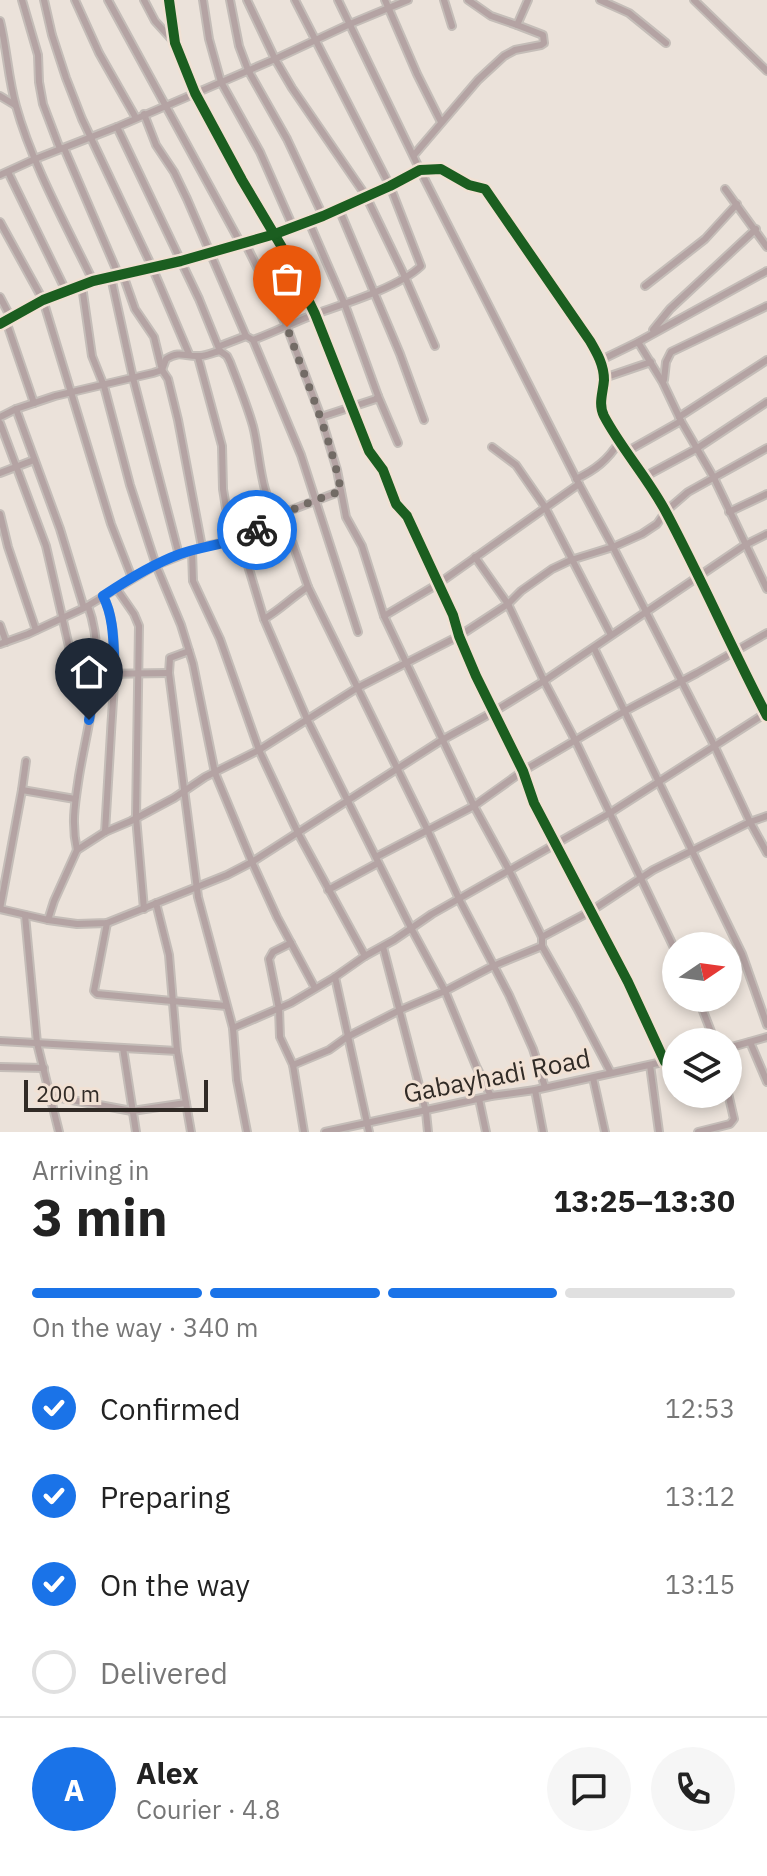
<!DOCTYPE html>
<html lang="en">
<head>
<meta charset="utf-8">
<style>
	:root { --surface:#fff; --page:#f6f6f6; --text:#222; --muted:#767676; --line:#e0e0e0; --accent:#1a73e8 }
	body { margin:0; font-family:"IBM Plex Sans",sans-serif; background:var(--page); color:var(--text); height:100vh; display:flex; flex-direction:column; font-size:30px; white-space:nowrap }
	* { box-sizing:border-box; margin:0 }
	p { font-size:26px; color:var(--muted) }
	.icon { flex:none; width:44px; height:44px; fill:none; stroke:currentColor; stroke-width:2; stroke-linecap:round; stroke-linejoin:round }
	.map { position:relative; height:1132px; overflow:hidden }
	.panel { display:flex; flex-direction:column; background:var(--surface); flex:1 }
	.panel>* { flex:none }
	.needle { width:52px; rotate:77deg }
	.tools { position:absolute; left:662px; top:932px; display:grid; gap:16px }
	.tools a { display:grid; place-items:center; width:80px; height:80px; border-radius:50%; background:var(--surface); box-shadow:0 4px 12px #0003; font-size:40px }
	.scale { position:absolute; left:24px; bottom:20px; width:184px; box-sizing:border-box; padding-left:8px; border:4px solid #312b26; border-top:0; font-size:22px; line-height:28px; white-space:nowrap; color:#312b26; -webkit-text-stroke:6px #f1e1d4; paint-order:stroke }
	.pin { position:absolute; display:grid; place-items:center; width:68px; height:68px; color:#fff; margin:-82px -34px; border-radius:50% 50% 50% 0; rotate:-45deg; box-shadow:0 0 8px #0007 }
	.pin .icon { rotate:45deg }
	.courier { position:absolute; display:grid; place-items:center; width:80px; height:80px; margin:-40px; border:6px solid #1a73e8; border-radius:50%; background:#fff; color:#222; box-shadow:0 2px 10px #0007 }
	.overview em { font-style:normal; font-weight:800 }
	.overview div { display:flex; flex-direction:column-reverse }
	.overview { display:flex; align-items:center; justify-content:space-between; height:136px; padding:0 32px }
	h1 { font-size:52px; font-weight:800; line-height:60px }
	.bar { display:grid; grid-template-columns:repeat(4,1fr); gap:12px 8px; align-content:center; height:96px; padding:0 32px }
	.bar i { height:10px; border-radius:6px; background:var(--line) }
	.bar .on { background:var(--accent) }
	.bar p { grid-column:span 4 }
	.line { display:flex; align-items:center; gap:20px; padding:0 32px; border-top:2px solid var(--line) }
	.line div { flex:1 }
	.round { display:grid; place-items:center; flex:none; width:84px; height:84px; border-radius:42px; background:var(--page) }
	ol { padding:0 32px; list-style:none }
	li { display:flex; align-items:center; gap:24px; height:88px }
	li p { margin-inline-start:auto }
	li .icon { padding:8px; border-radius:50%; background:var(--accent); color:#fff; stroke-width:4 }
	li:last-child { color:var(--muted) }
	li i { width:44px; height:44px; border:4px solid var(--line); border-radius:50% }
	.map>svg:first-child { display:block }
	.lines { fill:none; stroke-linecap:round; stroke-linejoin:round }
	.minor-casing { stroke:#c4bdb8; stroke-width:10 }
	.minor { stroke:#b4a3a3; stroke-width:6 }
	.cycleway-casing { stroke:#f1e1d4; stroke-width:15 }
	.cycleway { stroke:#1b5e20; stroke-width:10 }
	.done { stroke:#726b65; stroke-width:8; stroke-dasharray:0 14.4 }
	.route { stroke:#1a73e8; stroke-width:10 }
	.labels { text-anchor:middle; stroke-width:6; stroke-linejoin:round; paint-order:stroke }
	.street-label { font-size:26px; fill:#312b26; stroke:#f1e1d4 }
</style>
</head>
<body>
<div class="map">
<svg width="767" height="1132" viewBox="0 0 767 1132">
	<rect width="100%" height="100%" fill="#ebe2da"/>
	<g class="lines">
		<g class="minor-casing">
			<g id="minor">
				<path d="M22,0L38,55L39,82L43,104L60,149"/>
				<path d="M44,0L52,35L66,78L82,119L152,267L189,354"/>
				<path d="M75,0L99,53L136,118"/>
				<path d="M108,0L241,244"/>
				<path d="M144,0L155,21L174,42"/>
				<path d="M169,0L175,43L195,93L242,180L286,254L315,314L369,451L383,470L396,504L407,516L453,615L459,636L476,676L523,771L534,803L628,982L665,1062"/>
				<path d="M203,0L209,39L221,82L260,152L293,227"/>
				<path d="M230,0L239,46L248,70L287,139L323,216"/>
				<path d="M247,0L275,59L292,88L366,196L405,277L435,346"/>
				<path d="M338,0L420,170L579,484L613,547L714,745L750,822L767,853"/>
				<path d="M385,0L417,74L441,122"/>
				<path d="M444,0L452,26"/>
				<path d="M468,0L491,16L517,25"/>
				<path d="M600,0L629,13L666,43"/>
				<path d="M694,0L767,71"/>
				<path d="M0,21C7,49 8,78 16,106C32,164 67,227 93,281"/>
				<path d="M0,96L15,105"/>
				<path d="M144,114L156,145L174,172L187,199L246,336L253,340L301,455L358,632"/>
				<path d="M117,127L199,299L220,351L227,356L230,362C238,383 247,405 253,426C260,452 260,497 278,515"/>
				<path d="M64,148L119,276"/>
				<path d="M414,155L478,80L504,56L515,50L541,45L544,43L543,35L517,25L528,0"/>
				<path d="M8,172L66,291"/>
				<path d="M0,175L35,159L117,127L275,59L350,24L408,0"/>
				<path d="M725,189L767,247"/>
				<path d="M339,209L400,354L424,420"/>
				<path d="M0,222L43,300L111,524L132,578"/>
				<path d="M309,222L345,305L378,396L376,399L321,417"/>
				<path d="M245,243L287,327L321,417L337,470L346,517L362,546L384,616L474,806L509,870L542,937V946L577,1008L611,1073"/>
				<path d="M123,275L135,309L154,337L162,370L168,379L178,420L202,547"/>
				<path d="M111,277L133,378L179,555"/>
				<path d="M82,286L92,356L104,386L130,485L156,565L181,625L193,664L215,773L252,862L277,917L315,988"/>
				<path d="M645,286L705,239L737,204"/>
				<path d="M0,297L11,318"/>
				<path d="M6,321L34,403"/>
				<path d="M0,324L43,300L93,281L181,261L275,234L323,216L390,186L420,170L441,169L469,185L485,189L590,341C597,353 604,365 604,380C603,393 598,404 604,416C622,450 649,479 667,514C702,580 732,649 767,716"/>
				<path d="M653,330L670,309L756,229"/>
				<path d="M253,340C275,332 296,321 318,313C347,303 399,287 421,266L390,186L295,0"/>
				<path d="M638,342L663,383L681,421L714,478L767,589"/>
				<path d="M220,346L246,336"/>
				<path d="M198,357L222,446L223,489L226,508L240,539L264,619L307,719L411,928L445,991L476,1066L491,1096"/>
				<path d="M601,360L638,342L767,271"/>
				<path d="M604,378L651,362"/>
				<path d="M664,380L666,362L671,352L767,306"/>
				<path d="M378,396L398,443"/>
				<path d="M16,409L60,529L84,608"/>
				<path d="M0,417L16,409L55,396L153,373L162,370L166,359C181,350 184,357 200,356C206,356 214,352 220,351"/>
				<path d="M679,417L767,360"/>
				<path d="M0,423L46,546L70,651L74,676"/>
				<path d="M492,447L516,465L545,507L611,635"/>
				<path d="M626,452L681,421"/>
				<path d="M0,473L34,460"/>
				<path d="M644,477L696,449L767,402"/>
				<path d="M576,479C595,470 608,460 619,442"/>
				<path d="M729,512L767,494"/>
				<path d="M282,513L308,587L427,829L459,899L509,995L533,1049L545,1087"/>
				<path d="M0,514L8,547L36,630"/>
				<path d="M192,551L193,581L220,639L259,750L298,833L365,956"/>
				<path d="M475,557L508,604L544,681L575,740L676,952"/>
				<path d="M116,588L134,614L139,626L136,817L144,909"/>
				<path d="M103,596C121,630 113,694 111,732C109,765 107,799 105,832"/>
				<path d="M384,616L438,584L579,484"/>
				<path d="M264,619C280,610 292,597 308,587"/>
				<path d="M0,625L6,642"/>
				<path d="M0,644L28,634L84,608L156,565L202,547L240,539L278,515L341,491"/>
				<path d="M594,648L742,954L767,1025"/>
				<path d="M189,651L170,658L169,673L198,897L233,1028L237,1080L247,1132"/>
				<path d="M97,674L169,673"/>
				<path d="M22,790L26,761"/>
				<path d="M77,850C71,823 75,803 79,776C88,721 108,660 88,606"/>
				<path d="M376,857L474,806L523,771L625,711L697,673L767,633"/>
				<path d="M328,890L378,863"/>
				<path d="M156,903L169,955L177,1051L186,1103"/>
				<path d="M0,909L48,920L77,924L107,923L227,875L252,862L442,740L495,711L544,681L745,545L767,534"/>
				<path d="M0,909L22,790L75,799"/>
				<path d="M25,915L37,1043L59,1132"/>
				<path d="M48,920L54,901L77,850L105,832L131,821L174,798L205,777L259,750L357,688L459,636L508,604L521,591L552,569L571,560L613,547L642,534L657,524L666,511L688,492L767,448"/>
				<path d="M107,923L94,991L97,994L226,1006"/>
				<path d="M542,937L591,911L653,870L750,822L767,816"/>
				<path d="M291,943L273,952L269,959L279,1009L280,1037L293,1065L304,1132"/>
				<path d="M383,947L426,1112L428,1132"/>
				<path d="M335,977L369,1132"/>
				<path d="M698,998L715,1042"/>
				<path d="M233,1028L291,1003L335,977L365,956L394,940L432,914L610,813L766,713"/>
				<path d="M0,1041L177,1051"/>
				<path d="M750,1042L767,1082"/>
				<path d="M123,1048L136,1132"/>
				<path d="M728,1048L767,1037"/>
				<path d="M293,1065L329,1050L347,1037L400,1010L445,991L493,966L542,946"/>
				<path d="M650,1065L659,1132"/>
				<path d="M0,1067L44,1068"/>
				<path d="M593,1078L605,1132"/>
				<path d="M535,1090L543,1132"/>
				<path d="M50,1096L132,1111L186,1103L191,1132"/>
				<path d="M479,1099L486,1132"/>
				<path d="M325,1132L491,1096L535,1090L676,1059"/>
				<path d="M698,1132L730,1124L734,1119L728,1093"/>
			</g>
		</g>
		<use href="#minor" class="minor"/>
		<g class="cycleway-casing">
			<g id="cycleway">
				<path d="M169,0L175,43L195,93L242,180L286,254L315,314L369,451L383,470L396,504L407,516L453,615L459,636L476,676L523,771L534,803L628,982L665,1062"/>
				<path d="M0,324L43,300L93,281L181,261L275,234L323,216L390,186L420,170L441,169L469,185L485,189L590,341C597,353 604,365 604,380C603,393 598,404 604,416C622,450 649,479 667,514C702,580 732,649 767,716"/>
			</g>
		</g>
		<use href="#cycleway" class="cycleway"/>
	</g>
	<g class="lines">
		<path class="done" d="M257,530C284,511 310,502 341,491C330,434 306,382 287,327"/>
		<path class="route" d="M89,720L97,674L115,672C113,647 115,619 103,596C127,580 153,564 180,554C206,545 234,544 257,530"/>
	</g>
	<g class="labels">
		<g class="street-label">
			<text transform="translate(497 1076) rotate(-11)" y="9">Gabayhadi Road</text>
		</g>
	</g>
</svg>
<div class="tools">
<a><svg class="needle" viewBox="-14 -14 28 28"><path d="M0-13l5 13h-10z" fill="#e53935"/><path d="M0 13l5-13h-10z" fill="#767676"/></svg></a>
<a><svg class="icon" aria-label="layers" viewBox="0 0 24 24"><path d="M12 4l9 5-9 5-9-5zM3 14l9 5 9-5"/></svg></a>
</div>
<div class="scale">200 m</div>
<div class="pin" style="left:287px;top:327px;background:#ea580c"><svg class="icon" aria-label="bag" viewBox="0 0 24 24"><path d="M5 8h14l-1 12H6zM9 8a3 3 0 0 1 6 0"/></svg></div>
<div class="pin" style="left:89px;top:720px;background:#1f2937"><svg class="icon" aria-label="home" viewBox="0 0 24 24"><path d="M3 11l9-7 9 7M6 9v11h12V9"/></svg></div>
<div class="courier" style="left:257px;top:530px"><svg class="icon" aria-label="bike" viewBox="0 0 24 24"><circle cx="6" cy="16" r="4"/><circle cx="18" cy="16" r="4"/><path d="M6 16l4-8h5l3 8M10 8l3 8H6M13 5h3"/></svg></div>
</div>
<section class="panel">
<div class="overview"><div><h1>3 min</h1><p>Arriving in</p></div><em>13:25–13:30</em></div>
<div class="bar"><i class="on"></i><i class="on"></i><i class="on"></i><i></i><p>On the way · 340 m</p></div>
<ol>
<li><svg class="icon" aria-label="check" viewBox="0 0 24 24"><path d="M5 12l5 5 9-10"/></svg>Confirmed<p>12:53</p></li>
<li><svg class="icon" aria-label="check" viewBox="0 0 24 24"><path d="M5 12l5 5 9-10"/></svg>Preparing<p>13:12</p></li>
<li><svg class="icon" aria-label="check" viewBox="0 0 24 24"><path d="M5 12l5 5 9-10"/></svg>On the way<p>13:15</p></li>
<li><i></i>Delivered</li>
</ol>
<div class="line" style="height:144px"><b class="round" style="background:var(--accent);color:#fff">A</b><div><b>Alex</b><p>Courier · 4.8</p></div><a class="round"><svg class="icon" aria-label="chat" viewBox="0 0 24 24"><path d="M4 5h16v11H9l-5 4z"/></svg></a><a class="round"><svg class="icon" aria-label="phone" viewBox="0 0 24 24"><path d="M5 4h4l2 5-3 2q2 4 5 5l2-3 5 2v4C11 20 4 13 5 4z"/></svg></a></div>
</section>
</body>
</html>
